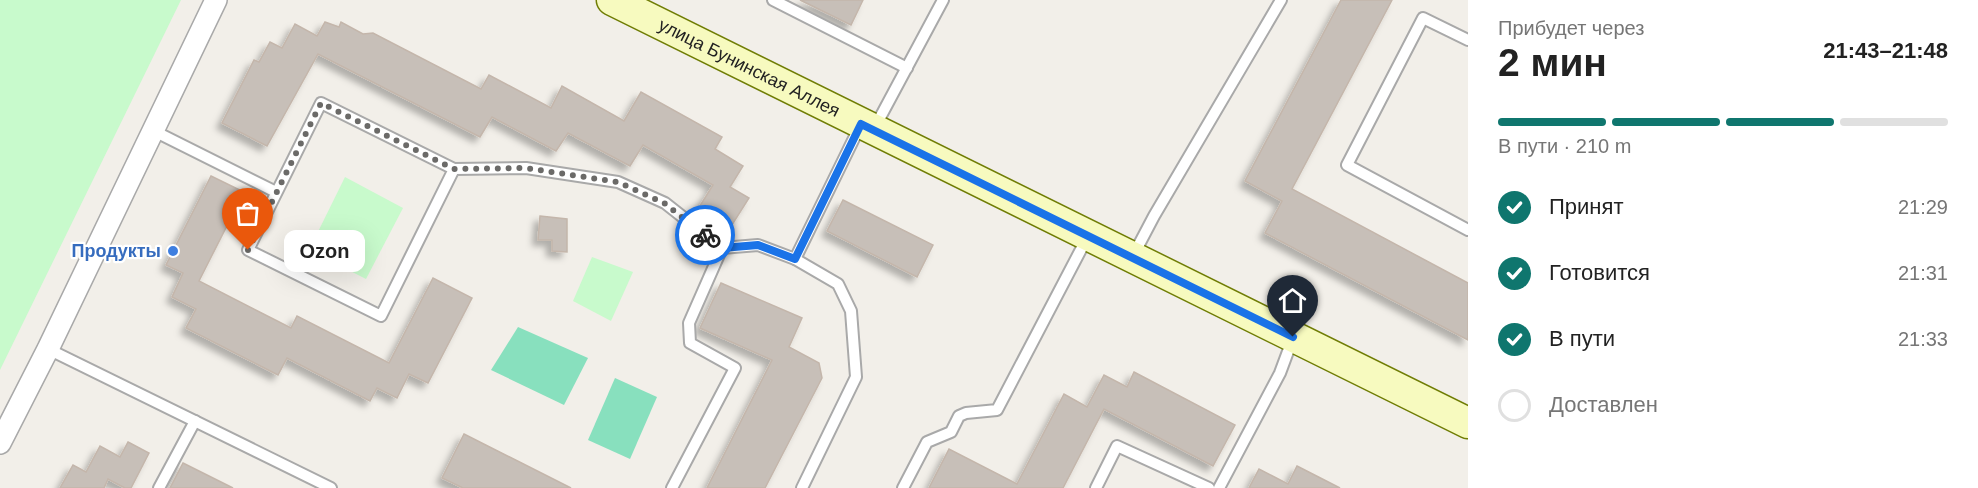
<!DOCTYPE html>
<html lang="ru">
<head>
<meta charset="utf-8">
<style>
	:root { --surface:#fff; --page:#f2f2f2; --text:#222; --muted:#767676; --line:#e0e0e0; --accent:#0f766e }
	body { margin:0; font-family:Arial,sans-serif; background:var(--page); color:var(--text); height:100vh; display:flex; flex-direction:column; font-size:22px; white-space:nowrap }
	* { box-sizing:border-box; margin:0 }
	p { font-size:20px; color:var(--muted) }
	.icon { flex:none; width:33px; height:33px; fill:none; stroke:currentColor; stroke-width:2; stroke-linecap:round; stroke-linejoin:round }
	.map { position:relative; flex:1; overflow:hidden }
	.details { display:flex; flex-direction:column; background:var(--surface); width:510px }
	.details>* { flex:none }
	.pin { position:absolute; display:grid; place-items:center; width:51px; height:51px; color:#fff; margin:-62px -26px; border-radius:50% 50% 50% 0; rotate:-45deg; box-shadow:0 0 6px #0007 }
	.pin .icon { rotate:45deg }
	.courier { position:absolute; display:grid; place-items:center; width:60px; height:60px; margin:-30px; border:4px solid #1a73e8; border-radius:50%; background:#fff; color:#222; box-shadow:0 2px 8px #0007 }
	.bubble { position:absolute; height:42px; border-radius:12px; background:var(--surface); box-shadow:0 6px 24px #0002; font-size:20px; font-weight:700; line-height:42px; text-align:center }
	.head em { font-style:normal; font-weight:700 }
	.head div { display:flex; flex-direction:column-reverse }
	.head { display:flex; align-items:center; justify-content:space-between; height:102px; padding:0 30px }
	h1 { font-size:39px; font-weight:700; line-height:45px }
	.bar { display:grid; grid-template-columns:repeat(4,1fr); gap:9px 6px; align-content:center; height:72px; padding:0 30px }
	.bar i { height:8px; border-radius:4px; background:var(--line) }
	.bar .selected { background:var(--accent) }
	.bar p { grid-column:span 4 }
	ol { padding:0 30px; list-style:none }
	li { display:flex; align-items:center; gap:18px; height:66px }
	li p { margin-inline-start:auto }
	li .icon { padding:6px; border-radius:50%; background:var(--accent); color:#fff; stroke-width:4 }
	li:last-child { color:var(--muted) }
	li i { width:33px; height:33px; border:3px solid var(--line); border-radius:50% }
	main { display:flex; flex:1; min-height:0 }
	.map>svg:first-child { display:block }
	.park { fill:#c8facc }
	.pitch { fill:#88e0be }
	.building { fill:#c7bfb8; stroke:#c4b6ab; stroke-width:1.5; filter:url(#shadow) }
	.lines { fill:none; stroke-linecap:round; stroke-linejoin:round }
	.lane-casing { stroke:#a9a9a9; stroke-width:14 }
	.street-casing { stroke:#a9a9a9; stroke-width:24 }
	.secondary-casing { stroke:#707d05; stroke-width:33 }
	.lane { stroke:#fff; stroke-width:10 }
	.street { stroke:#fff; stroke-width:21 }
	.secondary { stroke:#f7fabf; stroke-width:30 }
	.done { stroke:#6b6a68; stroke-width:6; stroke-dasharray:0 10.8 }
	.route { stroke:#1a73e8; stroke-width:8 }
	.shop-dot { fill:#3f7fe0; stroke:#fff; stroke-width:2 }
	.labels { text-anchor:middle; stroke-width:4.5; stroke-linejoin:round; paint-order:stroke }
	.street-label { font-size:18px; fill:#222; stroke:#fff }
	.shop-label { font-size:18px; font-weight:bold; fill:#366cbe; stroke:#fff; text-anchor:end }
</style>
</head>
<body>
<main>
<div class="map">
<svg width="1468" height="488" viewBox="0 0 1468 488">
	<defs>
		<filter id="shadow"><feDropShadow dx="-5.5" dy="5.5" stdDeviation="3" flood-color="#0004"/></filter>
	</defs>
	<rect width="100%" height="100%" fill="#f2efe9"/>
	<g class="park">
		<path d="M0,0H181L0,370Z"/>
		<path d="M345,177L403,208L366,279L309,250Z"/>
		<path d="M592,257L633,272L611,321L573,301Z"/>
	</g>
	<g class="pitch">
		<path d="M518,327L588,358L564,405L491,370Z"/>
		<path d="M615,378L657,397L630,459L588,440Z"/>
	</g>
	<g class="building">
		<path d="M800,0H863L851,25Z"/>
		<path d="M1341,0H1392L1292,189L1468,283V340L1265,233L1282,201L1245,181Z"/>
		<path d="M325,22L339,27L341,22L363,34L373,33L481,89L489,75L551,108L562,86L624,121L641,92L722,137L715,149L743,166L730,187L749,198L730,228L698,209L713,185L643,145L630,166L568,133L556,151L492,117L480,137L318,54L267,146L222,123L254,60L259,62L270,42L282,48L295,24L317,36Z"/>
		<path d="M211,176L244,192L199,281L291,328L297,316L389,363L433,278L472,298L428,383L409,374L397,398L377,388L370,401L287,358L278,375L186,328L196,309L172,297L183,273L166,265Z"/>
		<path d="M843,200L933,245L917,277L827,231Z"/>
		<path d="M540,216L567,219V252L552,251V240H538Z"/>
		<path d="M721,283L802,318L789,347L819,363L822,378L765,488H707L772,360L700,328Z"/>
		<path d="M1134,372L1235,425L1213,466L1104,409L1063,488H929L949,449L1017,484L1064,394L1087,407L1104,375L1127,387Z"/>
		<path d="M464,434L571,488H463L442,478Z"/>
		<path d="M128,442L149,453L131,488H125L108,479L104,488H60L73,465L86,472L100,446L120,457Z"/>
		<path d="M183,463L233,488H170Z"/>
		<path d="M1297,466L1340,488H1249L1259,469L1288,484Z"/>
	</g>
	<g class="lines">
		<g class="lane-casing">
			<g id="lane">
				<path d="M773,0L907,68"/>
				<path d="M1468,40L1423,18L1347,165L1468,230"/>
				<path d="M875,127L943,0"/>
				<path d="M152,130L276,192"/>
				<path d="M454,169L381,316L248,250L321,103L454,169L526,168L618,182L665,203L722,248"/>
				<path d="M1134,254L1154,216L1281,0"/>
				<path d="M795,259L838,284L851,311L856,377L802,488"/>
				<path d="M48,349L331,488"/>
				<path d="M159,488L195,421"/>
				<path d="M672,488L735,368L690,343L689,323L722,248L758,245L795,259L861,124"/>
				<path d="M903,488L927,442L951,432L959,416L966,413L997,410L1088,236"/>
				<path d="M1096,488L1117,446L1209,488"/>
				<path d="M1219,488L1280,373L1293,338"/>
			</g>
		</g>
		<g class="street-casing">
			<path id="street" d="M0,443L48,349L216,0"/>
		</g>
		<g class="secondary-casing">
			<g id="secondary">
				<path id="s1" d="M612,0L1468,423"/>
			</g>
		</g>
		<use href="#lane" class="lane"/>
		<use href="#street" class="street"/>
		<use href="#secondary" class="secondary"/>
	</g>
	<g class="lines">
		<path class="done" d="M248,250L321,103L454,169L526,168L618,182L664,203L705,235"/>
		<path class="route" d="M705,235L722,248L758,245L795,259L861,124L1293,337"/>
	</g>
	<circle class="shop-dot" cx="173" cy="251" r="6"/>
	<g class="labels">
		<g class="street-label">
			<text dy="6" stroke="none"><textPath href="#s1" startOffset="153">улица Бунинская Аллея</textPath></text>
		</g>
		<g class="shop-label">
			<text x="161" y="257">Продукты</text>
		</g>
	</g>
</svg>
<div class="pin" style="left:248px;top:250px;background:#ea580c"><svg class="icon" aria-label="bag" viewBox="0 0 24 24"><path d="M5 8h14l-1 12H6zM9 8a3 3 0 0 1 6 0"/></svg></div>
<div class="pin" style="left:1293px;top:337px;background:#1f2937"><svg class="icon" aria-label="home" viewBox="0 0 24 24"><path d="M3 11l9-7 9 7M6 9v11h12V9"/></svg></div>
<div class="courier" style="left:705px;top:235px"><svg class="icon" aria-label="bike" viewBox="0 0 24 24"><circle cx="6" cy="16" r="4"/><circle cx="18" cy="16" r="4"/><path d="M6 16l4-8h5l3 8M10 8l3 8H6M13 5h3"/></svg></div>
<div class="bubble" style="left:284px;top:230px;width:81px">Ozon</div>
</div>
<section class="details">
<div class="head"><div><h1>2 мин</h1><p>Прибудет через</p></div><em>21:43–21:48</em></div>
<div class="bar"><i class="selected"></i><i class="selected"></i><i class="selected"></i><i></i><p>В пути · 210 m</p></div>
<ol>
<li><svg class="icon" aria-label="check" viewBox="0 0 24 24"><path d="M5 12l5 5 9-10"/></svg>Принят<p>21:29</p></li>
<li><svg class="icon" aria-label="check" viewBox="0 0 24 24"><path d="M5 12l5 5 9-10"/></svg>Готовится<p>21:31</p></li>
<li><svg class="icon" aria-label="check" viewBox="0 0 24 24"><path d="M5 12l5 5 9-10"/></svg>В пути<p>21:33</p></li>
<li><i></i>Доставлен</li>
</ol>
</section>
</main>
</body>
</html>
